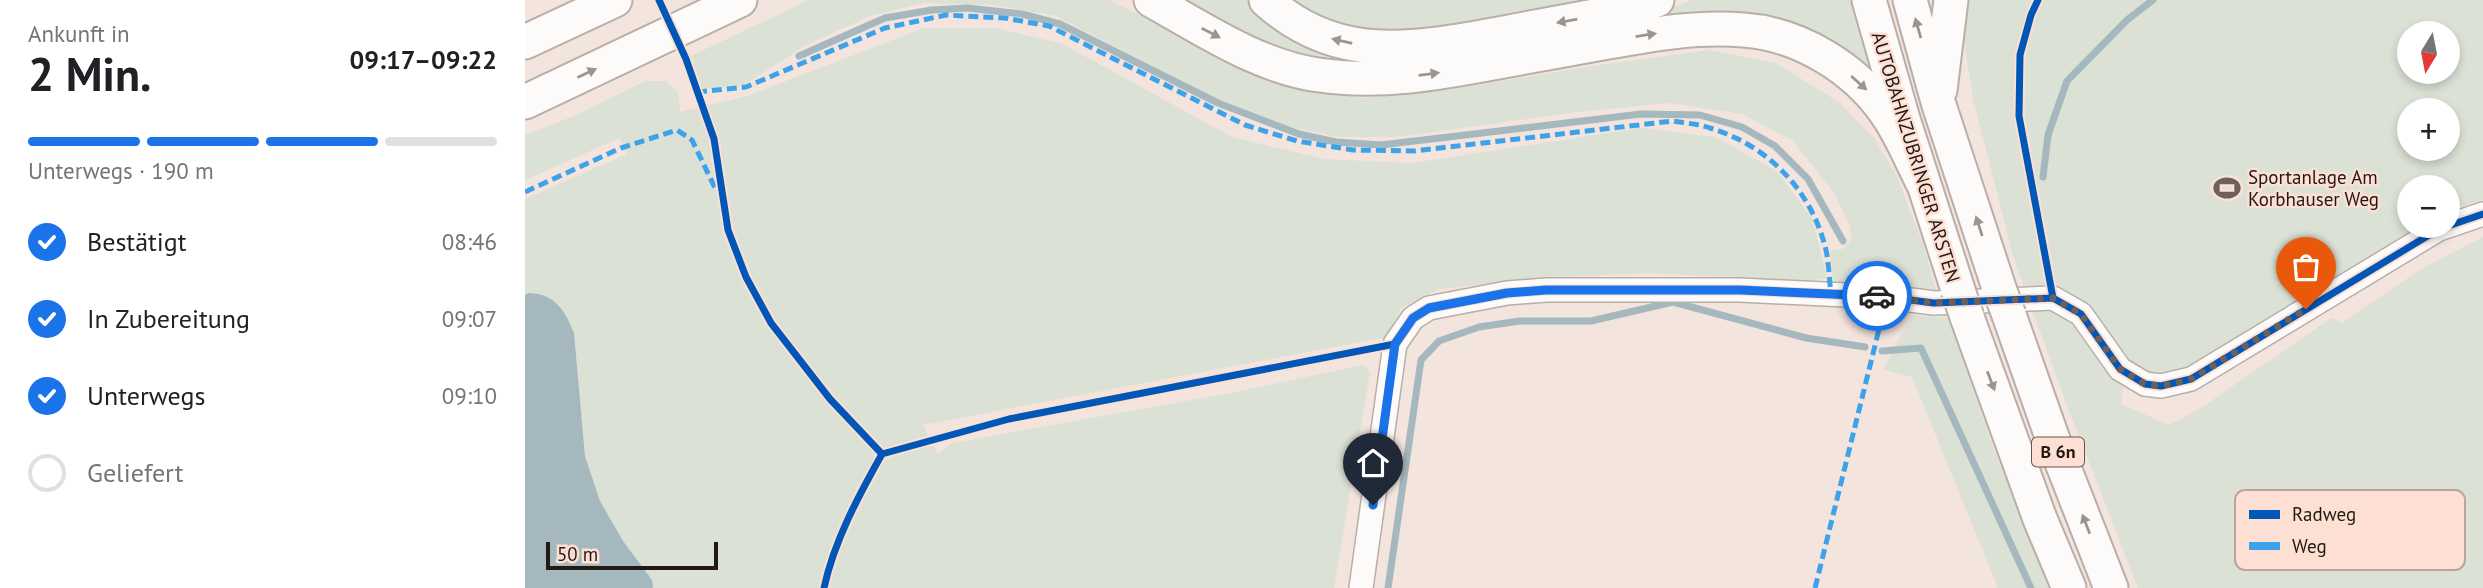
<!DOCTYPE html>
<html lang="de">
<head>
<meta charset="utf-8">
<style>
	:root { --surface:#fff; --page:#f2f2f2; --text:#202124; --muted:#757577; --line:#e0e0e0; --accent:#1a73e8 }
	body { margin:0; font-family:"PT Sans",sans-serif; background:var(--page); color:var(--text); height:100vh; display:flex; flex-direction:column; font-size:26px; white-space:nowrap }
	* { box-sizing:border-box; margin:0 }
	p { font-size:23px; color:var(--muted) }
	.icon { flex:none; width:38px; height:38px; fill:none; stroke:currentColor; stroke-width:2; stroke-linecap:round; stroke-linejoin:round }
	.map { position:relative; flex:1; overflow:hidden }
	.panel { display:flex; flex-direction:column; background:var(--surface); width:525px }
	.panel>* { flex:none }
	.needle { width:46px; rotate:190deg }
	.buttons { position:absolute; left:1872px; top:21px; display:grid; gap:14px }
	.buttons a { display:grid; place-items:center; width:63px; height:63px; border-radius:50%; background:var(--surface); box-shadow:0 4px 10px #0003; font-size:35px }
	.scale { position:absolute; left:21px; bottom:18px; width:172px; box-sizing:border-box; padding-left:7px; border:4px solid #231914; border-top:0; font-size:19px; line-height:24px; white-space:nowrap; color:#231914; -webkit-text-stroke:5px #fde0d3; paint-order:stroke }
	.pin { position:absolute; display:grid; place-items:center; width:60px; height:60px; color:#fff; margin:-72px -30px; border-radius:50% 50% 50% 0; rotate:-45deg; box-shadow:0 0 7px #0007 }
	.pin .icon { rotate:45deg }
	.courier { position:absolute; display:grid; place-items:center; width:70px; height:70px; margin:-35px; border:5px solid #1a73e8; border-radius:50%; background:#fff; color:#222; box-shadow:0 2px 9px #0007 }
	.summary em { font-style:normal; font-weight:700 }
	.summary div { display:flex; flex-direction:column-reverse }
	.summary { display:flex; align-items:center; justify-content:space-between; height:119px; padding:0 28px }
	h1 { font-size:46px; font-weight:700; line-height:52px }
	.bar { display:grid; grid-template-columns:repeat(4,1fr); gap:10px 7px; align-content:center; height:84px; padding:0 28px }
	.bar i { height:9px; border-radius:5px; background:var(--line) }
	.bar .active { background:var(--accent) }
	.bar p { grid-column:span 4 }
	ol { padding:0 28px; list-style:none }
	li { display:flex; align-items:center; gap:21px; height:77px }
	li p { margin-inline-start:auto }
	li .icon { padding:7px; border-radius:50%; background:var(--accent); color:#fff; stroke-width:4 }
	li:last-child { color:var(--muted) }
	li i { width:38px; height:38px; border:4px solid var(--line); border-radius:50% }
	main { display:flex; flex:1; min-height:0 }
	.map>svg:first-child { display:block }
	.green { fill:#dce1d6; fill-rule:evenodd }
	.water { fill:#a5b8be }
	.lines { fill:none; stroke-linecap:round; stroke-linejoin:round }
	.stream { stroke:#a5b8be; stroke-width:7 }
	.minor-casing { stroke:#b9aea8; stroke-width:26 }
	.highway-casing { stroke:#b9aea8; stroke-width:37 }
	.minor { stroke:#fdfbfa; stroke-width:23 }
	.highway { stroke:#fdfbfa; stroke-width:33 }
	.highway-bridge-casing { stroke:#b9aea8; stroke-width:37; stroke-linecap:butt }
	.highway-bridge { stroke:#fdfbfa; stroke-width:33 }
	.quiet { stroke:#3ea2ea; stroke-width:5; stroke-dasharray:10 5; stroke-linecap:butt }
	.cycleway-casing { stroke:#fde0d3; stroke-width:11 }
	.cycleway { stroke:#0057b8; stroke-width:7 }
	.oneway { fill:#9b9592 }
	.done { stroke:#6c605a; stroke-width:7; stroke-dasharray:0 12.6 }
	.route { stroke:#1a73e8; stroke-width:9 }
	.labels { text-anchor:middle; stroke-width:5; stroke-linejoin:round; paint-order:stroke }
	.shield { fill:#fde0d3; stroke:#64554d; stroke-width:2 }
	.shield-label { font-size:18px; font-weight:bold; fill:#231914 }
	.street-label { font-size:19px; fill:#231914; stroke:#fde0d3 }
	.poi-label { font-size:19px; fill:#231914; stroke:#fde0d3; text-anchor:start }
	.key { fill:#fde0d3; stroke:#bca49a; stroke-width:2 }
	.key-label { font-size:19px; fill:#231914 }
</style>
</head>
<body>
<main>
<section class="panel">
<div class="summary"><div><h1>2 Min.</h1><p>Ankunft in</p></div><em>09:17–09:22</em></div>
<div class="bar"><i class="active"></i><i class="active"></i><i class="active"></i><i></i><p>Unterwegs · 190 m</p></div>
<ol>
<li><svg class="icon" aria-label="check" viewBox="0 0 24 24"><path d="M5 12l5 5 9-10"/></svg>Bestätigt<p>08:46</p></li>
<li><svg class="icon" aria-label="check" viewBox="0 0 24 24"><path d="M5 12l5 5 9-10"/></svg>In Zubereitung<p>09:07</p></li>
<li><svg class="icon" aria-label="check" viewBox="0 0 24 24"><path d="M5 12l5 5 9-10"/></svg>Unterwegs<p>09:10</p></li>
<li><i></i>Geliefert</li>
</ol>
</section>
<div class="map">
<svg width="1958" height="588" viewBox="0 0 1958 588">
	<rect width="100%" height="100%" fill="#f3e4dd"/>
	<g class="green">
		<path d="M284,0H585L735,78L790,92L839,98L923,90L1067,66L1184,50L1251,63L1315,103L1349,138L1371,174L1398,244L1412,293L1316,287L1308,283L1305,251L1318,249L1326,240L1325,226L1309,193L1268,141L1217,114L1145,103L1053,112L871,137H813L761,126L686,96L531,16L469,5L399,3L345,16L281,45L219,85L177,88L166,56Z"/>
		<path d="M645,0H724L733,11L782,44L1105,23L1167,0H1326L1345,69L1341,72L1275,30L839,68L753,55Z"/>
		<path d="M760,0H1051L979,18L899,28L838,31L785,16Z"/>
		<path d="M1444,0H1958V200L1923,211V187H1885V226H1894L1656,375L1621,373L1602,357L1596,404L1644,425L1676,408L1806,318L1817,323L1896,269L1958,237V588H1613L1544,411L1489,260L1448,98L1438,36ZM1885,33H1923V72H1885ZM1885,110H1923V149H1885Z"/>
		<path d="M399,28H471L538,44L707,137L799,159L887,163L1116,128L1190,137L1252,171L1287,218L1302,278L1280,281L1122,273L1017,278L914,289L876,308L862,337L398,425L413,454L427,443L711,392L838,365L845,372L809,588H128L126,580L98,541L75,501L60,456L49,333L3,293L0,295V199L102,154L95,138L0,180V135L49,116L120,81H141L153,92L155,112L222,96Z"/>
		<path d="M1387,315L1423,318L1468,447L1525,588H1473L1387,377L1358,369Z"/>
	</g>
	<path class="water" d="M3,293C29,293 40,310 49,333L60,456L75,501L98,541L127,580L128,588H0V295Z"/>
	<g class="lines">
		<g class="stream">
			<path d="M274,56L360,18L407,10L442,8L497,14L535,24L693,103L774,134L811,142L856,145L1116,114L1175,115L1217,127L1250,146L1283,179L1318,241"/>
			<path d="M1518,177L1523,135L1542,81L1602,20L1628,0"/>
			<path d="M1357,351L1396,348L1506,588"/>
			<path d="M863,588L896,360L914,341L954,327L995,321H1066L1148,302L1281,338L1340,347"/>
		</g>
		<g class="minor-casing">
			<path id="minor" d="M836,588L870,344L888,318L904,308L982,293L1021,290H1215L1362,297L1409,303L1528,298L1556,314L1595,369L1620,384L1636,386L1666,379L1914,229L1958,214"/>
		</g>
		<g class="highway-casing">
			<g id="highway">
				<path d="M626,0C678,29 734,67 794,75C854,84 915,73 973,62C1010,55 1046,49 1083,42C1128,34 1173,26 1219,30C1274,34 1330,68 1361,113C1376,134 1386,160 1398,183"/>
				<path d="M741,0C814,67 895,48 984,32C1026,24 1068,16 1109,9L1132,0"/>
				<path d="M1344,0L1378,119L1433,290"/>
				<path d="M1385,0L1413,102L1475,291"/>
				<path d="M0,42L90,0"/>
				<path d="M1415,90L1426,0"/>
				<path d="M0,102L215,0"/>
				<path d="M1484,315L1527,437L1586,588"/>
				<path d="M1442,317L1515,519L1544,588"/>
			</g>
		</g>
		<use href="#minor" class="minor"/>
		<use href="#highway" class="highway"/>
		<g class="highway-bridge-casing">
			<g id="highway-bridge">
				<path d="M1433,290L1442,317"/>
				<path d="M1475,291L1484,315"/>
			</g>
		</g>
		<use href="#highway-bridge" class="highway-bridge"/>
		<g class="quiet">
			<path d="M172,92L221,87L360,28L421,15L480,18L524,26L720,125L772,141L828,150L889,151L1148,121C1160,123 1173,124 1185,128C1242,145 1285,189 1300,246C1304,261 1304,278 1306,294"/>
			<path d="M0,192L96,148L152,130L167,140L191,190"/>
			<path d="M1290,588L1362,297"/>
		</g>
		<g class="cycleway-casing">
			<g id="cycleway">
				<path d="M134,0L161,59L189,139L203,230L221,277L246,323L305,399L357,454"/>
				<path d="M1513,0L1506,15L1495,55L1494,116L1528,298"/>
				<path d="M357,454L484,419L870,344L888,318L904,308L982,293L1021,290H1215L1362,297L1409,303L1528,298L1556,314L1595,369L1620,384L1636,386L1666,379L1914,229L1958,214"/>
				<path d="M299,588C309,541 334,495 357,454"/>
			</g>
		</g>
		<use href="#cycleway" class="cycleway"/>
	</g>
	<defs><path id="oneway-solid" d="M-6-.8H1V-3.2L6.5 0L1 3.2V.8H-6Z" transform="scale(1.75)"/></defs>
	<g class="oneway">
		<use href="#oneway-solid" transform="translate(1042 21) rotate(170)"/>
		<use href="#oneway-solid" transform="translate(1393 28) rotate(-106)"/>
		<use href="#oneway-solid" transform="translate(686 33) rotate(27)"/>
		<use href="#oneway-solid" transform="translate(1121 35) rotate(-9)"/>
		<use href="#oneway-solid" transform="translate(817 41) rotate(-167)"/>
		<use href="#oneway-solid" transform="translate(62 73) rotate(-25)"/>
		<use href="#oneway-solid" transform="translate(904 74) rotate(-7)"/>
		<use href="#oneway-solid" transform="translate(1334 83) rotate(42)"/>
		<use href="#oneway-solid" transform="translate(1454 226) rotate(-108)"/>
		<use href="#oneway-solid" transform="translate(1466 381) rotate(69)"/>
		<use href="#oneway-solid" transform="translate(1561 524) rotate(-111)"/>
	</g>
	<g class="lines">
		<path class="done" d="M1352,296L1409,303L1528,298L1556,314L1595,369L1620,384L1636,386L1666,379L1781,309"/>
		<path class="route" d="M848,505L870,344L888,318L904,308L982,293L1021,290H1215L1352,296"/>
	</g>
	<defs>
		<g id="stadium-bare" transform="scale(2.1)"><path d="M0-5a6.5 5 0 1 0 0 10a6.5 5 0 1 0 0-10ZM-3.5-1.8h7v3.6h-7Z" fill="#6c605a" stroke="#fde0d3" stroke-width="2.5" paint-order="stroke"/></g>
	</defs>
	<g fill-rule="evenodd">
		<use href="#stadium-bare" x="1702" y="188"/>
	</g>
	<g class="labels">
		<rect class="shield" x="1507" y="437.5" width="52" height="29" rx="5"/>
		<g class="shield-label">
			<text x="1533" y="458">B 6n</text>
		</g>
		<g class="street-label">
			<text transform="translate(1391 157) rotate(73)" y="7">AUTOBAHNZUBRINGER ARSTEN</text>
		</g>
		<g class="poi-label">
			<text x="1723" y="184">Sportanlage Am<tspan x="1723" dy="22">Korbhauser Weg</tspan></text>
		</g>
	</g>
	<rect x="1710" y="490" width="230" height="80" rx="10" class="key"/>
	<rect x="1724" y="510" width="31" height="9" fill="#0057b8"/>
	<rect x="1724" y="542" width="31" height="8" fill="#3ea2ea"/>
	<g class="key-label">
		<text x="1767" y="521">Radweg</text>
		<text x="1767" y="553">Weg</text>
	</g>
</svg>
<div class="buttons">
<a><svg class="needle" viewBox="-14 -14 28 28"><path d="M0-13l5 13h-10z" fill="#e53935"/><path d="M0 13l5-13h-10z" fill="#757577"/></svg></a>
<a>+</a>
<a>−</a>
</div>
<div class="scale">50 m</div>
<div class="pin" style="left:1781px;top:309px;background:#ea580c"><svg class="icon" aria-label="bag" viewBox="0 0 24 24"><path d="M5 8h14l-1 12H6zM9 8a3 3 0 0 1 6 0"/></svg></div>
<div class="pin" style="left:848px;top:505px;background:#1f2937"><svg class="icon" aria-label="home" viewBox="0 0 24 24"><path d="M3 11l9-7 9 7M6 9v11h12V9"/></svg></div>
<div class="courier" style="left:1352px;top:296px"><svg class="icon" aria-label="car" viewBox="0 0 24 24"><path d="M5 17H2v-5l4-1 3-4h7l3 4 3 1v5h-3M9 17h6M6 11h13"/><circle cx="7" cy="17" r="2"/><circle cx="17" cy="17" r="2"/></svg></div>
</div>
</main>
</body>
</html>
